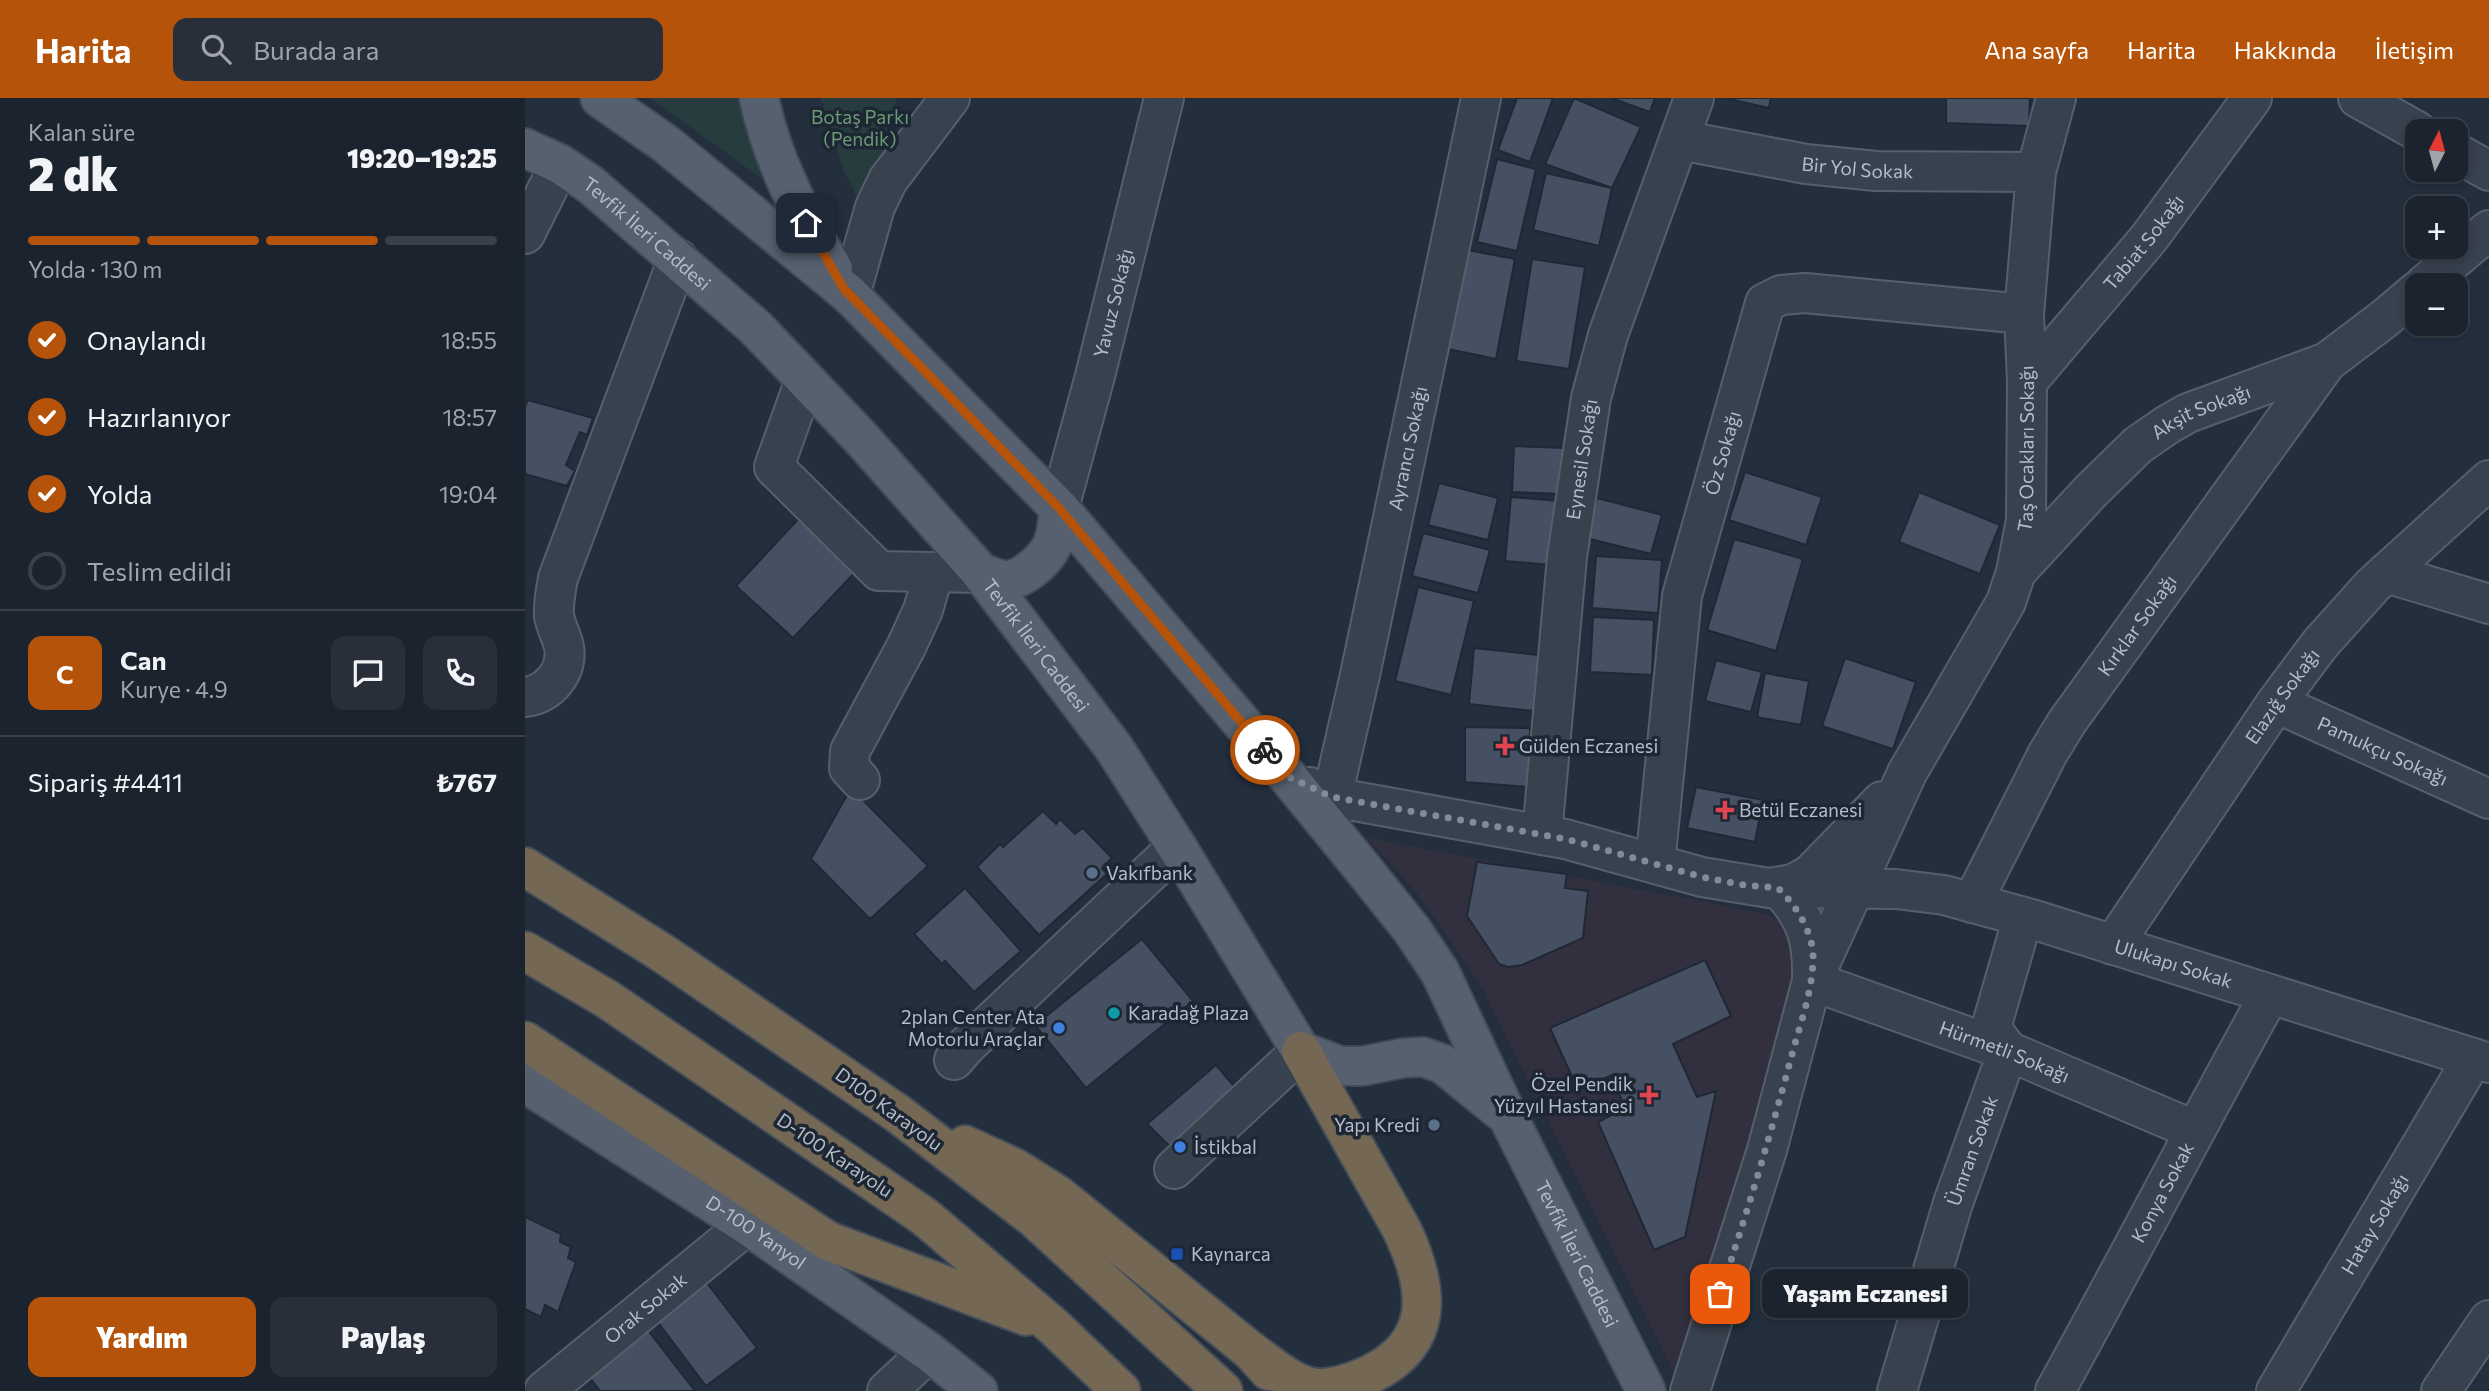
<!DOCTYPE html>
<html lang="tr">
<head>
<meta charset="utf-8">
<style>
	:root { --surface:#1b232e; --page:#282f3a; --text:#f1f3f6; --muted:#a0a4aa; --line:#39404a; --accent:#b45309 }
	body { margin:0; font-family:Commissioner,sans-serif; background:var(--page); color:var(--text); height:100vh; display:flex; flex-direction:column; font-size:26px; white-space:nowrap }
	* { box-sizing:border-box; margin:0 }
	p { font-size:23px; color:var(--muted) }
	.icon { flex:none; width:38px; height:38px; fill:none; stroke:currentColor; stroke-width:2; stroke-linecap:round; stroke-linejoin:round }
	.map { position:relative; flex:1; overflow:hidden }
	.details { display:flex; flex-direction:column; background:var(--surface); width:525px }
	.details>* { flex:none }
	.needle { width:46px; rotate:6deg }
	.buttons { position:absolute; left:1880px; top:21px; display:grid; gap:14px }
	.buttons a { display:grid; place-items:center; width:63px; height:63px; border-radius:14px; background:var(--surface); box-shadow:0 4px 10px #0003,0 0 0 2px var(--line); font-size:35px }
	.pin { position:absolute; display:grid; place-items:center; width:60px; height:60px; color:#fff; margin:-30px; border-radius:14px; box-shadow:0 4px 10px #0006 }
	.courier { position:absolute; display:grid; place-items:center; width:70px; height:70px; margin:-35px; border:5px solid #b45309; border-radius:50%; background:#fff; color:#222; box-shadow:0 2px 9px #0007 }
	.bubble { position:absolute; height:49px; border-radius:14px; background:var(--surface); box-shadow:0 4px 10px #0003,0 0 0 2px var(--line); font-size:23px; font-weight:800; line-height:49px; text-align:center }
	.head em { font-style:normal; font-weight:800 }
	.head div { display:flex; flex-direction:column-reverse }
	.head { display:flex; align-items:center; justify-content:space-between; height:119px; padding:0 28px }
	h1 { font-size:46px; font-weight:800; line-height:52px }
	.bar { display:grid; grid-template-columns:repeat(4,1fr); gap:10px 7px; align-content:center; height:84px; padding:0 28px }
	.bar i { height:9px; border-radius:5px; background:var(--line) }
	.bar .current { background:var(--accent) }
	.bar p { grid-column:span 4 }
	.line { display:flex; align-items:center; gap:18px; padding:0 28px; border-top:2px solid var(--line) }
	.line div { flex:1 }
	.round { display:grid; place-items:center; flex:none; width:74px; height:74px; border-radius:14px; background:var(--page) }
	ol { padding:0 28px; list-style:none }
	li { display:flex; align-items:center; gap:21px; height:77px }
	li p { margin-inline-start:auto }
	li .icon { padding:7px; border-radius:50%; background:var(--accent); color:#fff; stroke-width:4 }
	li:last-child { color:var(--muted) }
	li i { width:38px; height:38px; border:4px solid var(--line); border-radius:50% }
	.primary-button { display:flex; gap:14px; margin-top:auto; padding:14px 28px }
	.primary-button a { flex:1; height:80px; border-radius:14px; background:var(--accent); color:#fff; font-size:28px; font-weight:800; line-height:80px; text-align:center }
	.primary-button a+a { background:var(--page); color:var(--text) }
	header { display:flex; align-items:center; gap:42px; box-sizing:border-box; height:98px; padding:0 35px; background:var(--accent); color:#fff }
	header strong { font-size:33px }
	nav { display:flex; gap:38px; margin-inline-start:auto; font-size:24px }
	.search { width:490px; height:63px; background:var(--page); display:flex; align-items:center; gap:18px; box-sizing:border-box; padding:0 24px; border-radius:14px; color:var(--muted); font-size:26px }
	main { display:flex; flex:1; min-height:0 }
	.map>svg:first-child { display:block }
	.medical { fill:#32303f }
	.green { fill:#263c3f }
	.building { fill:#455162; stroke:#1f2835; stroke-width:2 }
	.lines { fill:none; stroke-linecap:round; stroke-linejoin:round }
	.minor-casing { stroke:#565f6c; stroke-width:42 }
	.major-casing { stroke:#414a57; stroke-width:42 }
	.highway-casing { stroke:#434c59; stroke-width:42 }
	.minor { stroke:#38414e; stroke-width:38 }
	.major { stroke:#56606e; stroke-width:38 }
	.highway { stroke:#746855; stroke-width:38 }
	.done { stroke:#828b98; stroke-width:7; stroke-dasharray:0 12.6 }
	.route { stroke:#b45309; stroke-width:9 }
	.health-dot { fill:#e0444e; stroke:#1d2633; stroke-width:2.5 }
	.service-dot { fill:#5c6f8a; stroke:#1d2633; stroke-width:2.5 }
	.culture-dot { fill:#0f9aa8; stroke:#1d2633; stroke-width:2.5 }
	.shop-dot { fill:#3f7fe0; stroke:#1d2633; stroke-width:2.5 }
	.transit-dot { fill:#1a4fb4; stroke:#1d2633; stroke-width:2.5 }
	.labels { text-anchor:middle; stroke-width:7; stroke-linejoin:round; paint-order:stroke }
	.park-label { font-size:19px; fill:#6b9a76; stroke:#1d2633 }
	.street-label { font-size:19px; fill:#b4bcc9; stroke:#1d2633 }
	.poi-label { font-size:19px; fill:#b4bcc9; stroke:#1d2633; text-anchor:start }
</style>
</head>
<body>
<header>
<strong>Harita</strong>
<div class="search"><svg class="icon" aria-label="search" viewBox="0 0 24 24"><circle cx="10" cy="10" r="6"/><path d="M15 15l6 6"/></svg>Burada ara</div>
<nav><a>Ana sayfa</a><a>Harita</a><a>Hakkında</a><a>İletişim</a></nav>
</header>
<main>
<section class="details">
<div class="head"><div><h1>2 dk</h1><p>Kalan süre</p></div><em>19:20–19:25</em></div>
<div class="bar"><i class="current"></i><i class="current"></i><i class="current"></i><i></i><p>Yolda · 130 m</p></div>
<ol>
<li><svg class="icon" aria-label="check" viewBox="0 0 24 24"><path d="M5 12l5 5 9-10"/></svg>Onaylandı<p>18:55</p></li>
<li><svg class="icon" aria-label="check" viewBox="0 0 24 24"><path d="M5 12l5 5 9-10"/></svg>Hazırlanıyor<p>18:57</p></li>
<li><svg class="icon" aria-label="check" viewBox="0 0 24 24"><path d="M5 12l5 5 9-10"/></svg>Yolda<p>19:04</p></li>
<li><i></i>Teslim edildi</li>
</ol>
<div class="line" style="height:126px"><b class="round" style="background:var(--accent);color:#fff">C</b><div><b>Can</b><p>Kurye · 4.9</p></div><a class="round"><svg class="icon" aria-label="chat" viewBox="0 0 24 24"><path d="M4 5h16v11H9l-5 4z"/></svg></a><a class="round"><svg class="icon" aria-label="phone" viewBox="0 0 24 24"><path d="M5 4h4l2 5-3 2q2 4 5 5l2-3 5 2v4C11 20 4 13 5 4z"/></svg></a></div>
<div class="line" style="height:91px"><div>Sipariş #4411</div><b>₺767</b></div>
<div class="primary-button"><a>Yardım</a><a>Paylaş</a></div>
</section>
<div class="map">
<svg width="1964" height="1293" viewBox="0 0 1964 1293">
	<rect width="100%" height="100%" fill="#242f3e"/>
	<path class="medical" d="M842,740L1242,816L1253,822L1268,843L1272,867L1157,1291L959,894L942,866L890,792Z"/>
	<g class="green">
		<path d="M125,0H217L236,80Z"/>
		<path d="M296,0H372L341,115L318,71Z"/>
	</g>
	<g class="building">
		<path d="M992,0H1028L1005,64L973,52Z"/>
		<path d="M1049,0L1116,29L1087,90L1020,66Z"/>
		<path d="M1086,0H1130L1125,14Z"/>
		<path d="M1200,0H1246L1244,10Z"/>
		<path d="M1421,0H1505L1504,28L1421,25Z"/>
		<path d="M972,61L1011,71L992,153L952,144Z"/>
		<path d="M1021,75L1087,90L1074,148L1008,132Z"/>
		<path d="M942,152L990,161L971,261L923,251Z"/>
		<path d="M1007,161L1060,169L1044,271L991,263Z"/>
		<path d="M3,302L68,320L62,337L55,334L41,367L50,373L42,388L0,376V308Z"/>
		<path d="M989,348L1040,350L1038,396L987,394Z"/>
		<path d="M1220,374L1297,399L1281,447L1204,422Z"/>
		<path d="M914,385L973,400L963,442L903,427Z"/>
		<path d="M1394,394L1475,427L1455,476L1374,444Z"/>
		<path d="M986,399L1033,403L1027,467L980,463Z"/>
		<path d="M1072,400L1137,417L1126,456L1061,440Z"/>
		<path d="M278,416L335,469L268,540L211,488Z"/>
		<path d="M898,435L965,452L953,495L887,478Z"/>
		<path d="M1209,441L1278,461L1251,553L1182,532Z"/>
		<path d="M1071,458L1137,462L1133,515L1067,510Z"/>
		<path d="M893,489L949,503L926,597L870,583Z"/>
		<path d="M1068,519L1129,522L1127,577L1065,574Z"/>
		<path d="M949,550L1014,557L1009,613L944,606Z"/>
		<path d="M1320,560L1391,584L1368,651L1297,628Z"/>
		<path d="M1191,562L1237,574L1226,614L1180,603Z"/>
		<path d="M1240,575L1284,583L1276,627L1232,619Z"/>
		<path d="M940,629L1005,630L1004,689L940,684Z"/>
		<path d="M1171,689L1238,702L1230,744L1162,730Z"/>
		<path d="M326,690L403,768L345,821L286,761Z"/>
		<path d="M518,713L531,726L535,721L550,736L558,730L587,760L577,770L582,776L514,837L452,769L475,746L478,749Z"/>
		<path d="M952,764L1042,776L1040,790L1063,793L1058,840L997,867L983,869L974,866L942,818Z"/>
		<path d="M440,790L496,853L449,894L420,863L417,866L389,836Z"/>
		<path d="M617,841L668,903L561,990L510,927Z"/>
		<path d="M1180,862L1206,918L1148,946L1172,999L1191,993L1160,1139L1129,1152L1073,1024L1100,1010L1087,977L1053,992L1025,930Z"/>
		<path d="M691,967L720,1001L655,1058L622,1026Z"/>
		<path d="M0,1119L36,1136L35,1144L46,1149L43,1160L51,1164L33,1214L20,1207L16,1219L0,1211Z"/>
		<path d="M182,1185L232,1250L181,1288L132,1223Z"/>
		<path d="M122,1231L170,1293H75L62,1276Z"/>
	</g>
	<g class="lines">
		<g class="minor-casing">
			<g id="minor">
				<path d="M1833,0L1892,33"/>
				<path id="s1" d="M1155,42L1281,66L1351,73L1511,74"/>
				<path d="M1930,54L1964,73"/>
				<path d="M0,136L35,66"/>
				<path d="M1899,187L1964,132"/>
				<path d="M325,197L350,109L363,82L425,0"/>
				<path d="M280,282L249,369L354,473L456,475"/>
				<path id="s2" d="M1502,284L1624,140L1727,0"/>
				<path id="s3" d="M534,410L570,278L639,0"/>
				<path id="s4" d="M1491,474L1565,394L1613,347L1642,327L1663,315L1802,264L1859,221L1892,193"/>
				<path d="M1861,475L1964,506"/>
				<path d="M0,599C24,596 43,574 39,549C37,539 31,529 29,518C28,505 31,492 33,480L153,161"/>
				<path id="s5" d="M1751,605L1964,701"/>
				<path d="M335,682L324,670L325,653L381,549L398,512L409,474"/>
				<path d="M785,689L807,699L1040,741L1177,779L1244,790L1268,786L1286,776L1357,703"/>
				<path id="s6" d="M807,699L835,577L956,0"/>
				<path id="s7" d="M1017,737L1042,459L1066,300L1083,237L1169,0"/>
				<path id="s8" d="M1130,766L1157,498L1240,205L1256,197L1280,195L1499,216"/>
				<path d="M1253,790C1282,818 1288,843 1287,881"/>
				<path id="s9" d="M1257,790L1371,791L1419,797L1510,822L1964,965"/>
				<path id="s10" d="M1447,805L1523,655L1542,624L1802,264"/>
				<path id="s11" d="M1588,847L1751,605L1795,546L1848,487L1964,382"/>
				<path id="s12" d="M1287,883L1483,953L1669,1032"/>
				<path d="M429,962L441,948L652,749"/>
				<path d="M649,1071L776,953"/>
				<path id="s13" d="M19,1293L222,1127"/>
				<path d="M362,1293L404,1254"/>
				<path id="s14" d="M1165,1293L1242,1052L1287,883L1382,675L1481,504L1491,474L1501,422L1502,284L1499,216L1511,74L1531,0"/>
				<path id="s15" d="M1372,1293L1428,1105L1483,953L1466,930L1498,819"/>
				<path id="s16" d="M1530,1293C1603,1161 1672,1027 1745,896"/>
				<path id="s17" d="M1751,1293L1948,960"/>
				<path d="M1916,1293L1964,1222"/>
			</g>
		</g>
		<g class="major-casing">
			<g id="major">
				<path id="s18" d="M75,0L141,46L325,197L534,410L763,679L835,767L887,832L915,874L983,1019L1121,1293"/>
				<path d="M234,0C247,62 276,117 308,171"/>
				<path id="s19" d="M0,50L35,66L66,87L231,230L336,340L456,475L589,650L652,749L776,953L815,968H838L878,960L898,959L918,966L977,1014"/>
				<path d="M456,475C463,477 471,481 478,482C488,483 496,479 504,473C529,455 532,440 534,410"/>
				<path id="s20" d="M0,985L222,1127L404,1254L453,1293"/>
			</g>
		</g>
		<g class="highway-casing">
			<g id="highway">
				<path d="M0,769L136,854L372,1015L509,1120L698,1293"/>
				<path d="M0,853L82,901L400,1119L528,1228L596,1293"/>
				<path d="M0,943L303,1143L501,1218"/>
				<path d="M440,1047L490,1070L533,1097L727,1254L744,1273"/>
				<path d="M727,1254C746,1267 768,1288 792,1290C810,1291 828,1284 844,1277C911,1245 905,1191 877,1132L776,953"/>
			</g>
		</g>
		<use href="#minor" class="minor"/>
		<use href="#major" class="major"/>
		<use href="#highway" class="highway"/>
	</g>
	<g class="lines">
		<path class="done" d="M740,652L764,679L807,699L1041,741L1177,779L1219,787L1253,790C1270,806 1286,831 1288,855C1289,890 1275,926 1266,960C1245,1039 1221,1118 1195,1196"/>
		<path class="route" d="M281,125L319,191L534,410L740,652"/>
	</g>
	<g class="health-dot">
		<path d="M976.5 637.5h7v7h7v7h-7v7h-7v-7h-7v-7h7z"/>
		<path d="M1196.5 701.5h7v7h7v7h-7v7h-7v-7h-7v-7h7z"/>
		<path d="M1120.5 986.5h7v7h7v7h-7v7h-7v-7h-7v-7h7z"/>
	</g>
	<g class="service-dot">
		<circle cx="567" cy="775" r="7"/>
		<circle cx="909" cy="1027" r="7"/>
	</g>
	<circle class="culture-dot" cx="589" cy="915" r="7"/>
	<g class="shop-dot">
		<circle cx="534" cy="930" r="7"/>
		<circle cx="655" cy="1049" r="7"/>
	</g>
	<rect class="transit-dot" x="645" y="1149" width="14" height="14" rx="3.5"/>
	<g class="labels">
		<g class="park-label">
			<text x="335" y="26">Botaş Parkı<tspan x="335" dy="22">(Pendik)</tspan></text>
		</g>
		<g class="street-label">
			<text dy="7" stroke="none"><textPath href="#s1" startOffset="180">Bir Yol Sokak</textPath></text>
			<text dy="7" stroke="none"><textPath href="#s19" startOffset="150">Tevfik İleri Caddesi</textPath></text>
			<text dy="7" stroke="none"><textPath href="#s2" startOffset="182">Tabiat Sokağı</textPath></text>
			<text dy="7" stroke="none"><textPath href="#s3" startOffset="212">Yavuz Sokağı</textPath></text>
			<text dy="7" stroke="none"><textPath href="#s4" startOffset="248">Akşit Sokağı</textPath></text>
			<text dy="7" stroke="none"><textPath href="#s6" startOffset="357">Ayrancı Sokağı</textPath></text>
			<text dy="7" stroke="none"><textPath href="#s14" startOffset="1010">Taş Ocakları Sokağı</textPath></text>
			<text dy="7" stroke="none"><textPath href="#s8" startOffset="418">Öz Sokağı</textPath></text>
			<text dy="7" stroke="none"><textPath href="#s7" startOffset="378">Eynesil Sokağı</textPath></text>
			<text dy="7" stroke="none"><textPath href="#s10" startOffset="324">Kırklar Sokağı</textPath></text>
			<text dy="7" stroke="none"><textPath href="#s19" startOffset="718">Tevfik İleri Caddesi</textPath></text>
			<text dy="7" stroke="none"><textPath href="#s11" startOffset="301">Elazığ Sokağı</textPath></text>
			<text dy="7" stroke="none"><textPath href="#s5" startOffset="117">Pamukçu Sokağı</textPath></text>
			<text dy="7" stroke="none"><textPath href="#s9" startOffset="402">Ulukapı Sokak</textPath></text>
			<text dy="7" stroke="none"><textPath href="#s12" startOffset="205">Hürmetli Sokağı</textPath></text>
			<text transform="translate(364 1011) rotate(36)" y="7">D100 Karayolu</text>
			<text dy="7" stroke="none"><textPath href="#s15" startOffset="252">Ümran Sokak</textPath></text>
			<text transform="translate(310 1057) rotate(34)" y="7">D-100 Karayolu</text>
			<text dy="7" stroke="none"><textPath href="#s16" startOffset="226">Konya Sokak</textPath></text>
			<text dy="7" stroke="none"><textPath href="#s17" startOffset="194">Hatay Sokağı</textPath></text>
			<text dy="7" stroke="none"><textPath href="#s20" startOffset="275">D-100 Yanyol</textPath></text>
			<text dy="7" stroke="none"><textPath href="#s18" startOffset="1531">Tevfik İleri Caddesi</textPath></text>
			<text dy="7" stroke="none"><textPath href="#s13" startOffset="131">Orak Sokak</textPath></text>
		</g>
		<g class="poi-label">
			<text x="994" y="655">Gülden Eczanesi</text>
			<text x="1214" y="719">Betül Eczanesi</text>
			<text x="581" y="782">Vakıfbank</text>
			<text x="603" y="922">Karadağ Plaza</text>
			<text x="520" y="926" text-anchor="end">2plan Center Ata<tspan x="520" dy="22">Motorlu Araçlar</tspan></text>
			<text x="1108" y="993" text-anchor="end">Özel Pendik<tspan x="1108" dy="22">Yüzyıl Hastanesi</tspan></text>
			<text x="895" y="1034" text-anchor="end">Yapı Kredi</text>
			<text x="669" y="1056">İstikbal</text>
			<text x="666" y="1163">Kaynarca</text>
		</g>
	</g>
</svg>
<div class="buttons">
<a><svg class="needle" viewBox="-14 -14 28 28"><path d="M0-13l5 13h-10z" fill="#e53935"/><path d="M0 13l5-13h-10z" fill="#a0a4aa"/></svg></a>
<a>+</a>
<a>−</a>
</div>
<div class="pin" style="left:1195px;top:1196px;background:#ea580c"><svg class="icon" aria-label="bag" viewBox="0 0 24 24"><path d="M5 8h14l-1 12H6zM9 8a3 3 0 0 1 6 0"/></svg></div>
<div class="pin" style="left:281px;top:125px;background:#1f2937"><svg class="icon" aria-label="home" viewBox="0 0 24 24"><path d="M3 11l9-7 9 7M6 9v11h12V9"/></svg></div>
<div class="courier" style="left:740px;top:652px"><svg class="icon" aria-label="bike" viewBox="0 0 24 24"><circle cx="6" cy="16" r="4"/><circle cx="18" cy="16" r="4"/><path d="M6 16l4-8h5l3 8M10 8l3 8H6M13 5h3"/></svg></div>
<div class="bubble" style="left:1237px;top:1171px;width:206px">Yaşam Eczanesi</div>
</div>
</main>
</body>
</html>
